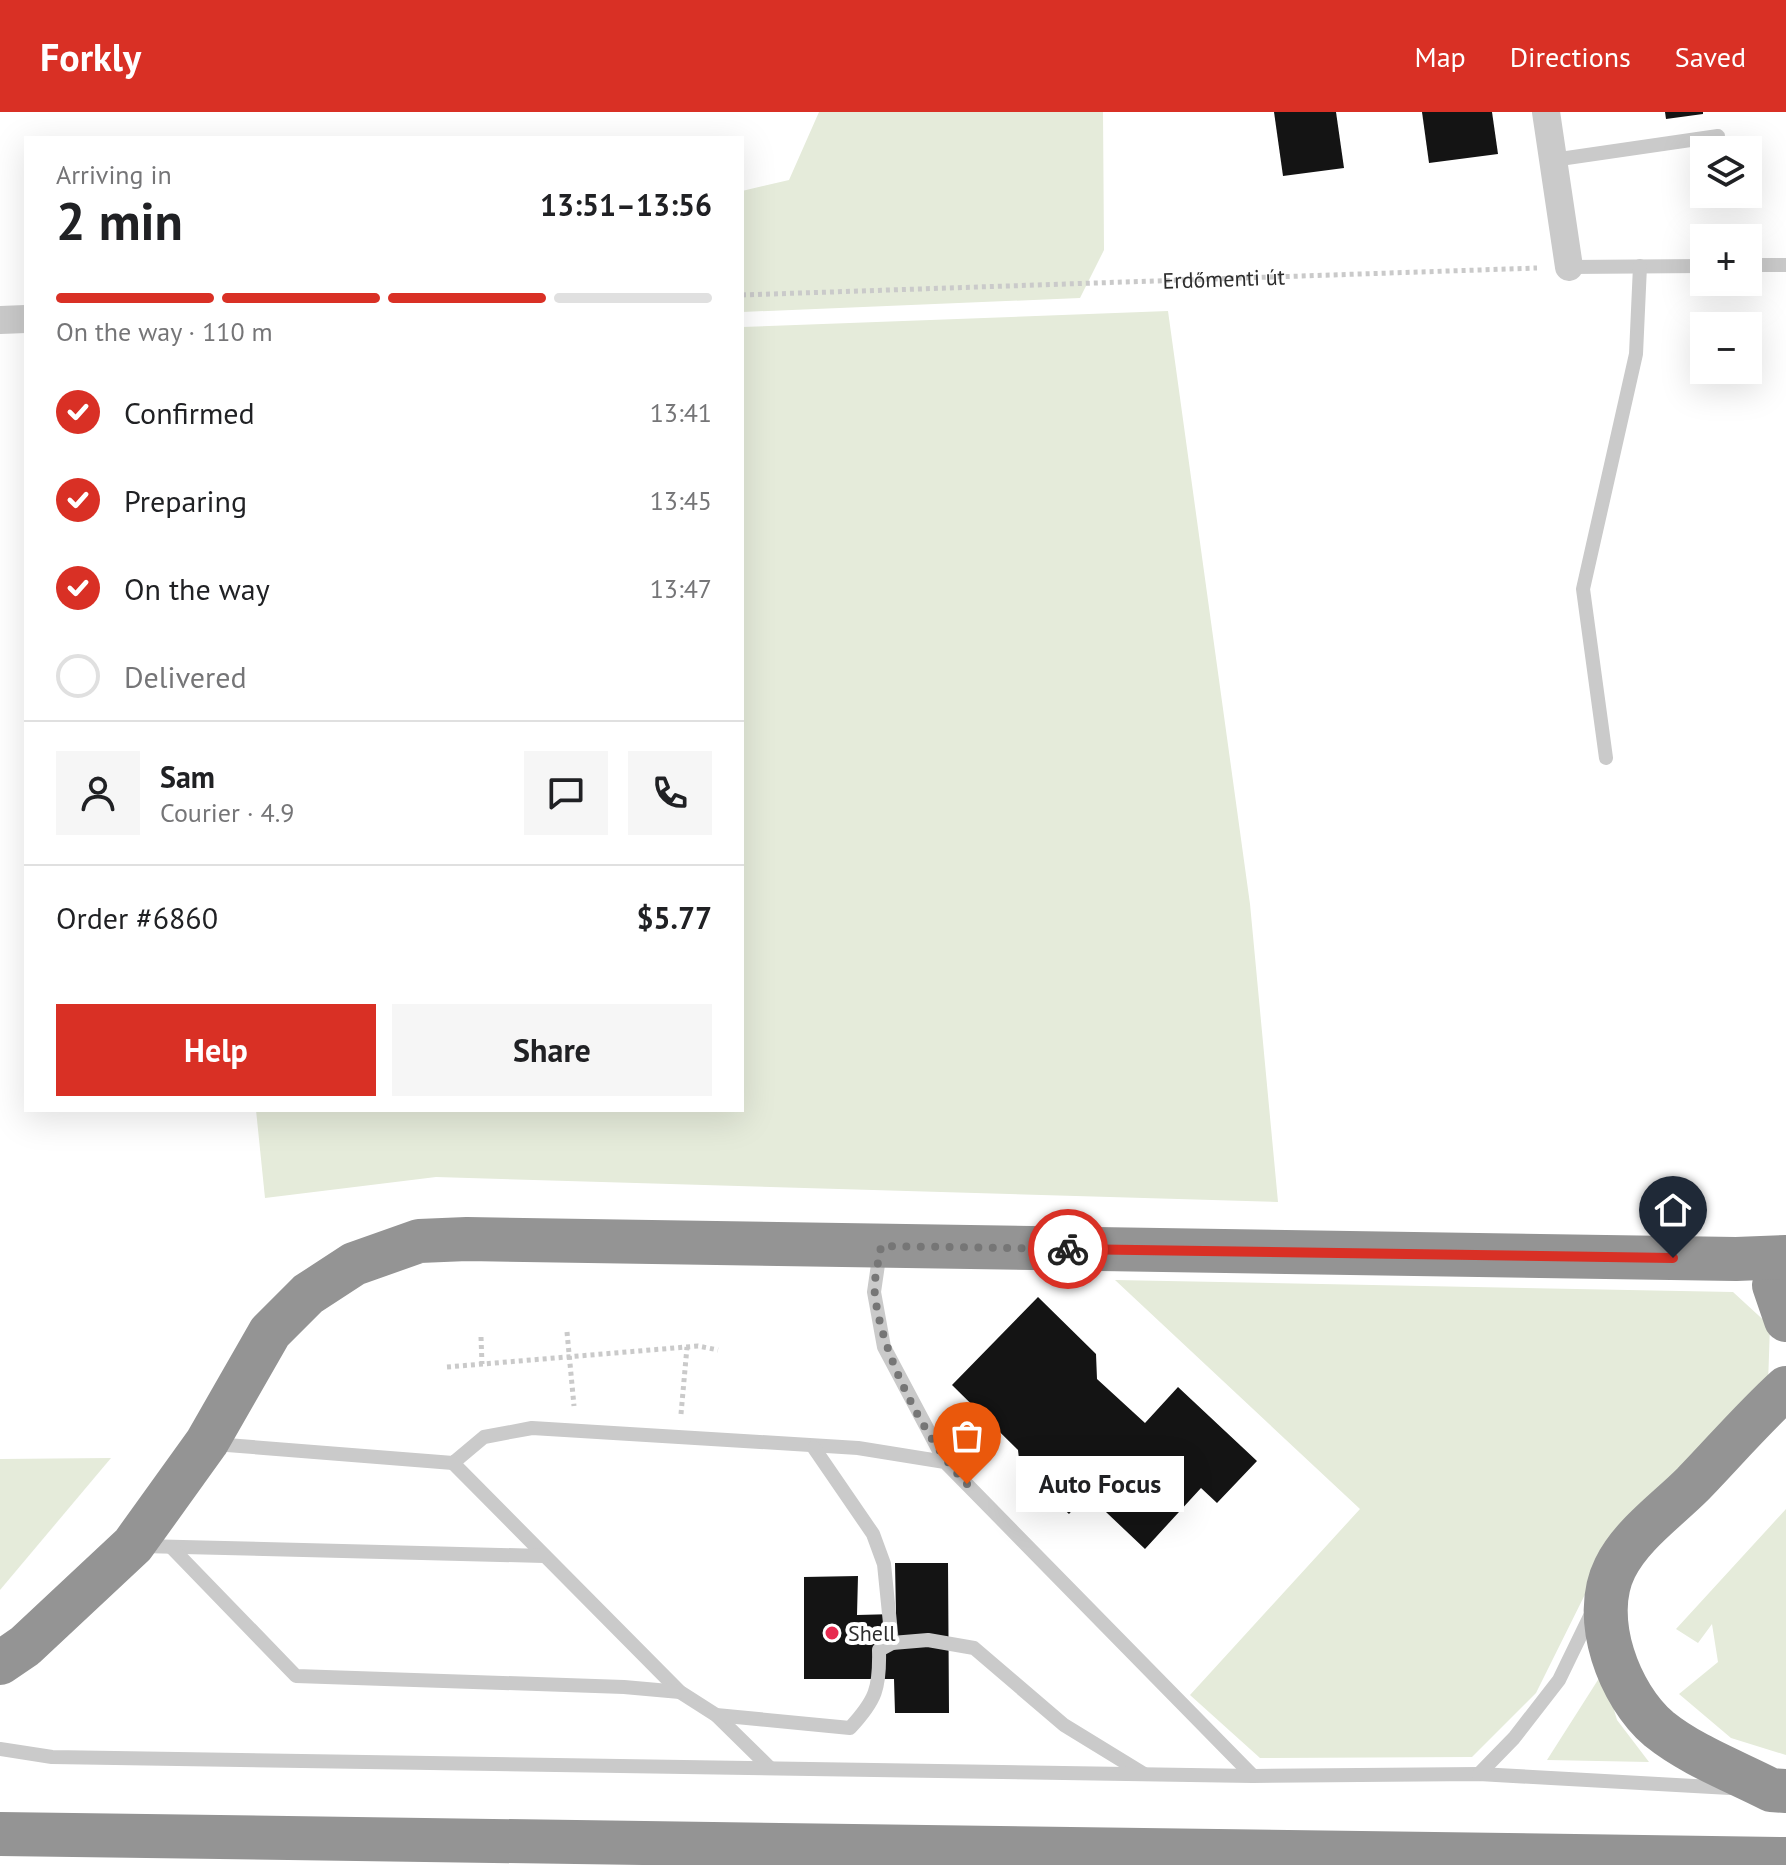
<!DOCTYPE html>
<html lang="en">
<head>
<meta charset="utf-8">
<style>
	:root { --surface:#fff; --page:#f6f6f6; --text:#202124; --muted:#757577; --line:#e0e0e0; --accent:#d93025 }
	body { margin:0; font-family:"PT Sans",sans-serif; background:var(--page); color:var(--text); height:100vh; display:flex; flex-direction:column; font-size:30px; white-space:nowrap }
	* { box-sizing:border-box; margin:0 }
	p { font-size:26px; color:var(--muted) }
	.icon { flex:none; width:44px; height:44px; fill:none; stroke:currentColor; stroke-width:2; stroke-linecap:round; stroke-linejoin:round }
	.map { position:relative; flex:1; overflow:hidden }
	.panel { position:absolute; left:24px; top:24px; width:720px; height:976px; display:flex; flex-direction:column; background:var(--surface); border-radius:0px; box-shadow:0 8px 32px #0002 }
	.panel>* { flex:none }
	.buttons { position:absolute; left:1690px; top:24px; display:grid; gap:16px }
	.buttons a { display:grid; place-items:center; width:72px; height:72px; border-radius:0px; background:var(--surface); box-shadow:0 8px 32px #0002; font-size:40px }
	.pin { position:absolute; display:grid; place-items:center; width:68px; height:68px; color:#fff; margin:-82px -34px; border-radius:50% 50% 50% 0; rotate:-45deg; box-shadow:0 0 8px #0007 }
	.pin .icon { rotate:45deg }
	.courier { position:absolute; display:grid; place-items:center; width:80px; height:80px; margin:-40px; border:6px solid #d93025; border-radius:50%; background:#fff; color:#222; box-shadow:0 2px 10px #0007 }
	.bubble { position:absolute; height:56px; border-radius:0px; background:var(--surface); box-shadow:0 8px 32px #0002; font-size:26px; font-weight:600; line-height:56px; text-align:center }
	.headline em { font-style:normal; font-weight:600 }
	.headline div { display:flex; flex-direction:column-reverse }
	.headline { display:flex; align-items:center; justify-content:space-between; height:136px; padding:0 32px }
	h1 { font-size:52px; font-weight:600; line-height:60px }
	.bar { display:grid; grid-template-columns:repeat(4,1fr); gap:12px 8px; align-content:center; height:96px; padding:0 32px }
	.bar i { height:10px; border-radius:6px; background:var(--line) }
	.bar .current { background:var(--accent) }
	.bar p { grid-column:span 4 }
	.line { display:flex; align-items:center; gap:20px; padding:0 32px; border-top:2px solid var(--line) }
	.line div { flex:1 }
	.round { display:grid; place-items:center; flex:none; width:84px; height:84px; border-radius:0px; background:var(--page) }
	ol { padding:0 32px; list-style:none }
	li { display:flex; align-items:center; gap:24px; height:88px }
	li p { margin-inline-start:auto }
	li .icon { padding:8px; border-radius:50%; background:var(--accent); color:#fff; stroke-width:4 }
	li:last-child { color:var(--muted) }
	li i { width:44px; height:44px; border:4px solid var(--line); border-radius:50% }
	.action { display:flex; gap:16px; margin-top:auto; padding:16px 32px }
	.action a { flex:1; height:92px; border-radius:0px; background:var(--accent); color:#fff; font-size:32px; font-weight:600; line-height:92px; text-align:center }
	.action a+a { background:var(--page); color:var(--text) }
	header { display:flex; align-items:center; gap:48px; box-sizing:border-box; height:112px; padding:0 40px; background:var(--accent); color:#fff }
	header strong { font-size:38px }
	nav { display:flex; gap:44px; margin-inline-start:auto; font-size:28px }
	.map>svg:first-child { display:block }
	.green { fill:#e5ebda }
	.building { fill:#141414 }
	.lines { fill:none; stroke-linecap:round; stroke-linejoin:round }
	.path { stroke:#cacaca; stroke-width:5; stroke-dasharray:4 4; stroke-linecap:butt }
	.lane { stroke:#cacaca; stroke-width:14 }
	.street { stroke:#cacaca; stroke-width:28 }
	.highway { stroke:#949494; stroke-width:44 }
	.done { stroke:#767676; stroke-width:8; stroke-dasharray:0 14.4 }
	.route { stroke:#d93025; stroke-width:10 }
	.poi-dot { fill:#e72b50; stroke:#fff; stroke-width:3 }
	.labels { text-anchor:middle; stroke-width:8; stroke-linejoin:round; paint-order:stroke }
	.street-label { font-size:22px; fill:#2d2d2d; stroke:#fff }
	.poi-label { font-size:22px; fill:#2d2d2d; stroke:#fff; text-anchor:start }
</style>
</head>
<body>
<header>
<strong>Forkly</strong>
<nav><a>Map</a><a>Directions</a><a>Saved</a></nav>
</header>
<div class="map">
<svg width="1786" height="1753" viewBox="0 0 1786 1753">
	<rect width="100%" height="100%" fill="#fff"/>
	<g class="green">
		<path d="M819,0H1103L1104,138L1080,186L742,200V79L789,68Z"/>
		<path d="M1168,199L1250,792L1278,1090L436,1065L265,1086L256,998H742V215Z"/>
		<path d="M1115,1168L1733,1180L1770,1214L1768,1272L1620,1412L1536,1581L1472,1645L1260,1646L1190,1583L1360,1397Z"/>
		<path d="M111,1346L0,1478V1347Z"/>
		<path d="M1786,1397V1643L1731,1626L1679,1582L1718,1550L1712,1512L1698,1531L1676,1517Z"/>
		<path d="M1603,1560L1617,1608L1649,1650L1547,1648Z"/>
	</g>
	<g class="building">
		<path d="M1274,0H1336L1344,56L1283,64Z"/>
		<path d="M1422,0H1492L1498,42L1429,51Z"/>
		<path d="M1665,0H1703V2L1666,7Z"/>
		<path d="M1038,1185L1096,1242L1097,1267L1145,1311L1178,1275L1257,1349L1217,1391L1201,1376L1145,1437L1087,1382L1069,1402L1020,1356L1018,1338L952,1273Z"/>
		<path d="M895,1451H948L949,1601H895L894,1567H804V1465L858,1464L857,1503L896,1502Z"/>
	</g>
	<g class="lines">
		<g class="path">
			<path id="s1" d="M742,183L1537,156"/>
			<path d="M567,1220L574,1294"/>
			<path d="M481,1225L482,1252"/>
			<path d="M447,1255L698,1234L718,1238"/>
			<path d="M681,1302L687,1235"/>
		</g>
		<g class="lane">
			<path d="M1553,48L1718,24"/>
			<path d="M1748,153H1786"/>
			<path d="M1569,155L1704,154"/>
			<path d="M1606,646L1583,477L1636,242L1640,154"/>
			<path d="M880,1139L874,1180L884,1235L945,1350"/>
			<path d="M214,1332L453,1351L484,1325L532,1316L858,1336L945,1350L1253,1664"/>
			<path d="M814,1336L873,1422L884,1452L892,1531"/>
			<path d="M453,1351L680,1580L716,1603L770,1656"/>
			<path d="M141,1434L544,1444"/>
			<path d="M172,1436L296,1564L624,1575L680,1580"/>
			<path d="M716,1603L850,1616C876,1588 880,1576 879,1538L892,1531L928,1528L974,1536L1064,1613L1144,1662"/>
			<path d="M0,1637L52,1645L1253,1664L1479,1662L1730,1676"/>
			<path d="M1479,1662L1514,1626L1559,1568L1592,1500"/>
		</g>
		<g class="street">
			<path d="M1546,0L1569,155"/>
			<path d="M0,208L26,207"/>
		</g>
		<g class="highway">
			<path d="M1774,1173L1786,1208"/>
			<path d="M1786,1276C1753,1306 1724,1340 1693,1372C1667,1398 1631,1423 1615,1456C1590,1506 1619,1583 1659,1617C1691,1643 1734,1659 1771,1678L1786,1679"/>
			<path d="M0,1551L25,1534L133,1433L207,1330L270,1220L308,1182L354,1152L419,1129L467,1127L1736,1147L1786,1145"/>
			<path d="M0,1722L1786,1747"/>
		</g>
	</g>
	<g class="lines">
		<path class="done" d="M967,1372C926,1331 881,1241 875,1183C873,1168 879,1149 881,1134L1068,1137"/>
		<path class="route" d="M1068,1137L1673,1146"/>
	</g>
	<circle class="poi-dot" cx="832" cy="1521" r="8"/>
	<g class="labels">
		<g class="street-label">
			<text dy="8" stroke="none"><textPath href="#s1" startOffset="482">Erdőmenti út</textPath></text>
		</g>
		<g class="poi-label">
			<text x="848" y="1529">Shell</text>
		</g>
	</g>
</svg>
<div class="buttons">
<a><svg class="icon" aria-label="layers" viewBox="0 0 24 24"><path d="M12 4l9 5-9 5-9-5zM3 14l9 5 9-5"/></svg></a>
<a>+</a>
<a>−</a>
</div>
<div class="pin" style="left:967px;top:1372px;background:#ea580c"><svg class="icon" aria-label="bag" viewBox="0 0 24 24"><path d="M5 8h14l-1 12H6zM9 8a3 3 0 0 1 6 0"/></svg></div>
<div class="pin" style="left:1673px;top:1146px;background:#1f2937"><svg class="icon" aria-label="home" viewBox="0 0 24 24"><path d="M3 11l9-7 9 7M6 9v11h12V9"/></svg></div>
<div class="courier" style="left:1068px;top:1137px"><svg class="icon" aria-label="bike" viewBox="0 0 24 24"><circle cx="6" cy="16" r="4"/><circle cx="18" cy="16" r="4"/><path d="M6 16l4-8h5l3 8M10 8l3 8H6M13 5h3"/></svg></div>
<div class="bubble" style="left:1016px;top:1344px;width:168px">Auto Focus</div>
<section class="panel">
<div class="headline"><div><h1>2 min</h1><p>Arriving in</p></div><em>13:51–13:56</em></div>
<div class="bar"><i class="current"></i><i class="current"></i><i class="current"></i><i></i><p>On the way · 110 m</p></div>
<ol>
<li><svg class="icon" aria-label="check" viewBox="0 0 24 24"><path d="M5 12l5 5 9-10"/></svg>Confirmed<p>13:41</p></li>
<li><svg class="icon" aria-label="check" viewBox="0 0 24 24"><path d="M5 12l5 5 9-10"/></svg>Preparing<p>13:45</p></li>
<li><svg class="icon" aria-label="check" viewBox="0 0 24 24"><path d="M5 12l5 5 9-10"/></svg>On the way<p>13:47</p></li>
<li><i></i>Delivered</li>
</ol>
<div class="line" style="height:144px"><a class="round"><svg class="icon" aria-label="person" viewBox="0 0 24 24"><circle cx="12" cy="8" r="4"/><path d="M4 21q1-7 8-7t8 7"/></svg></a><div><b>Sam</b><p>Courier · 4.9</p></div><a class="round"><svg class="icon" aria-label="chat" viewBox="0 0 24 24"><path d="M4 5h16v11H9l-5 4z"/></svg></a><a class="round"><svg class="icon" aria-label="phone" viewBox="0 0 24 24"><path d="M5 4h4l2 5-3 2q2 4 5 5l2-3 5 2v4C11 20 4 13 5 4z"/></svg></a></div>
<div class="line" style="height:104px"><div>Order #6860</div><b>$5.77</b></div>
<div class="action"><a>Help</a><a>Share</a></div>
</section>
</div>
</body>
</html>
